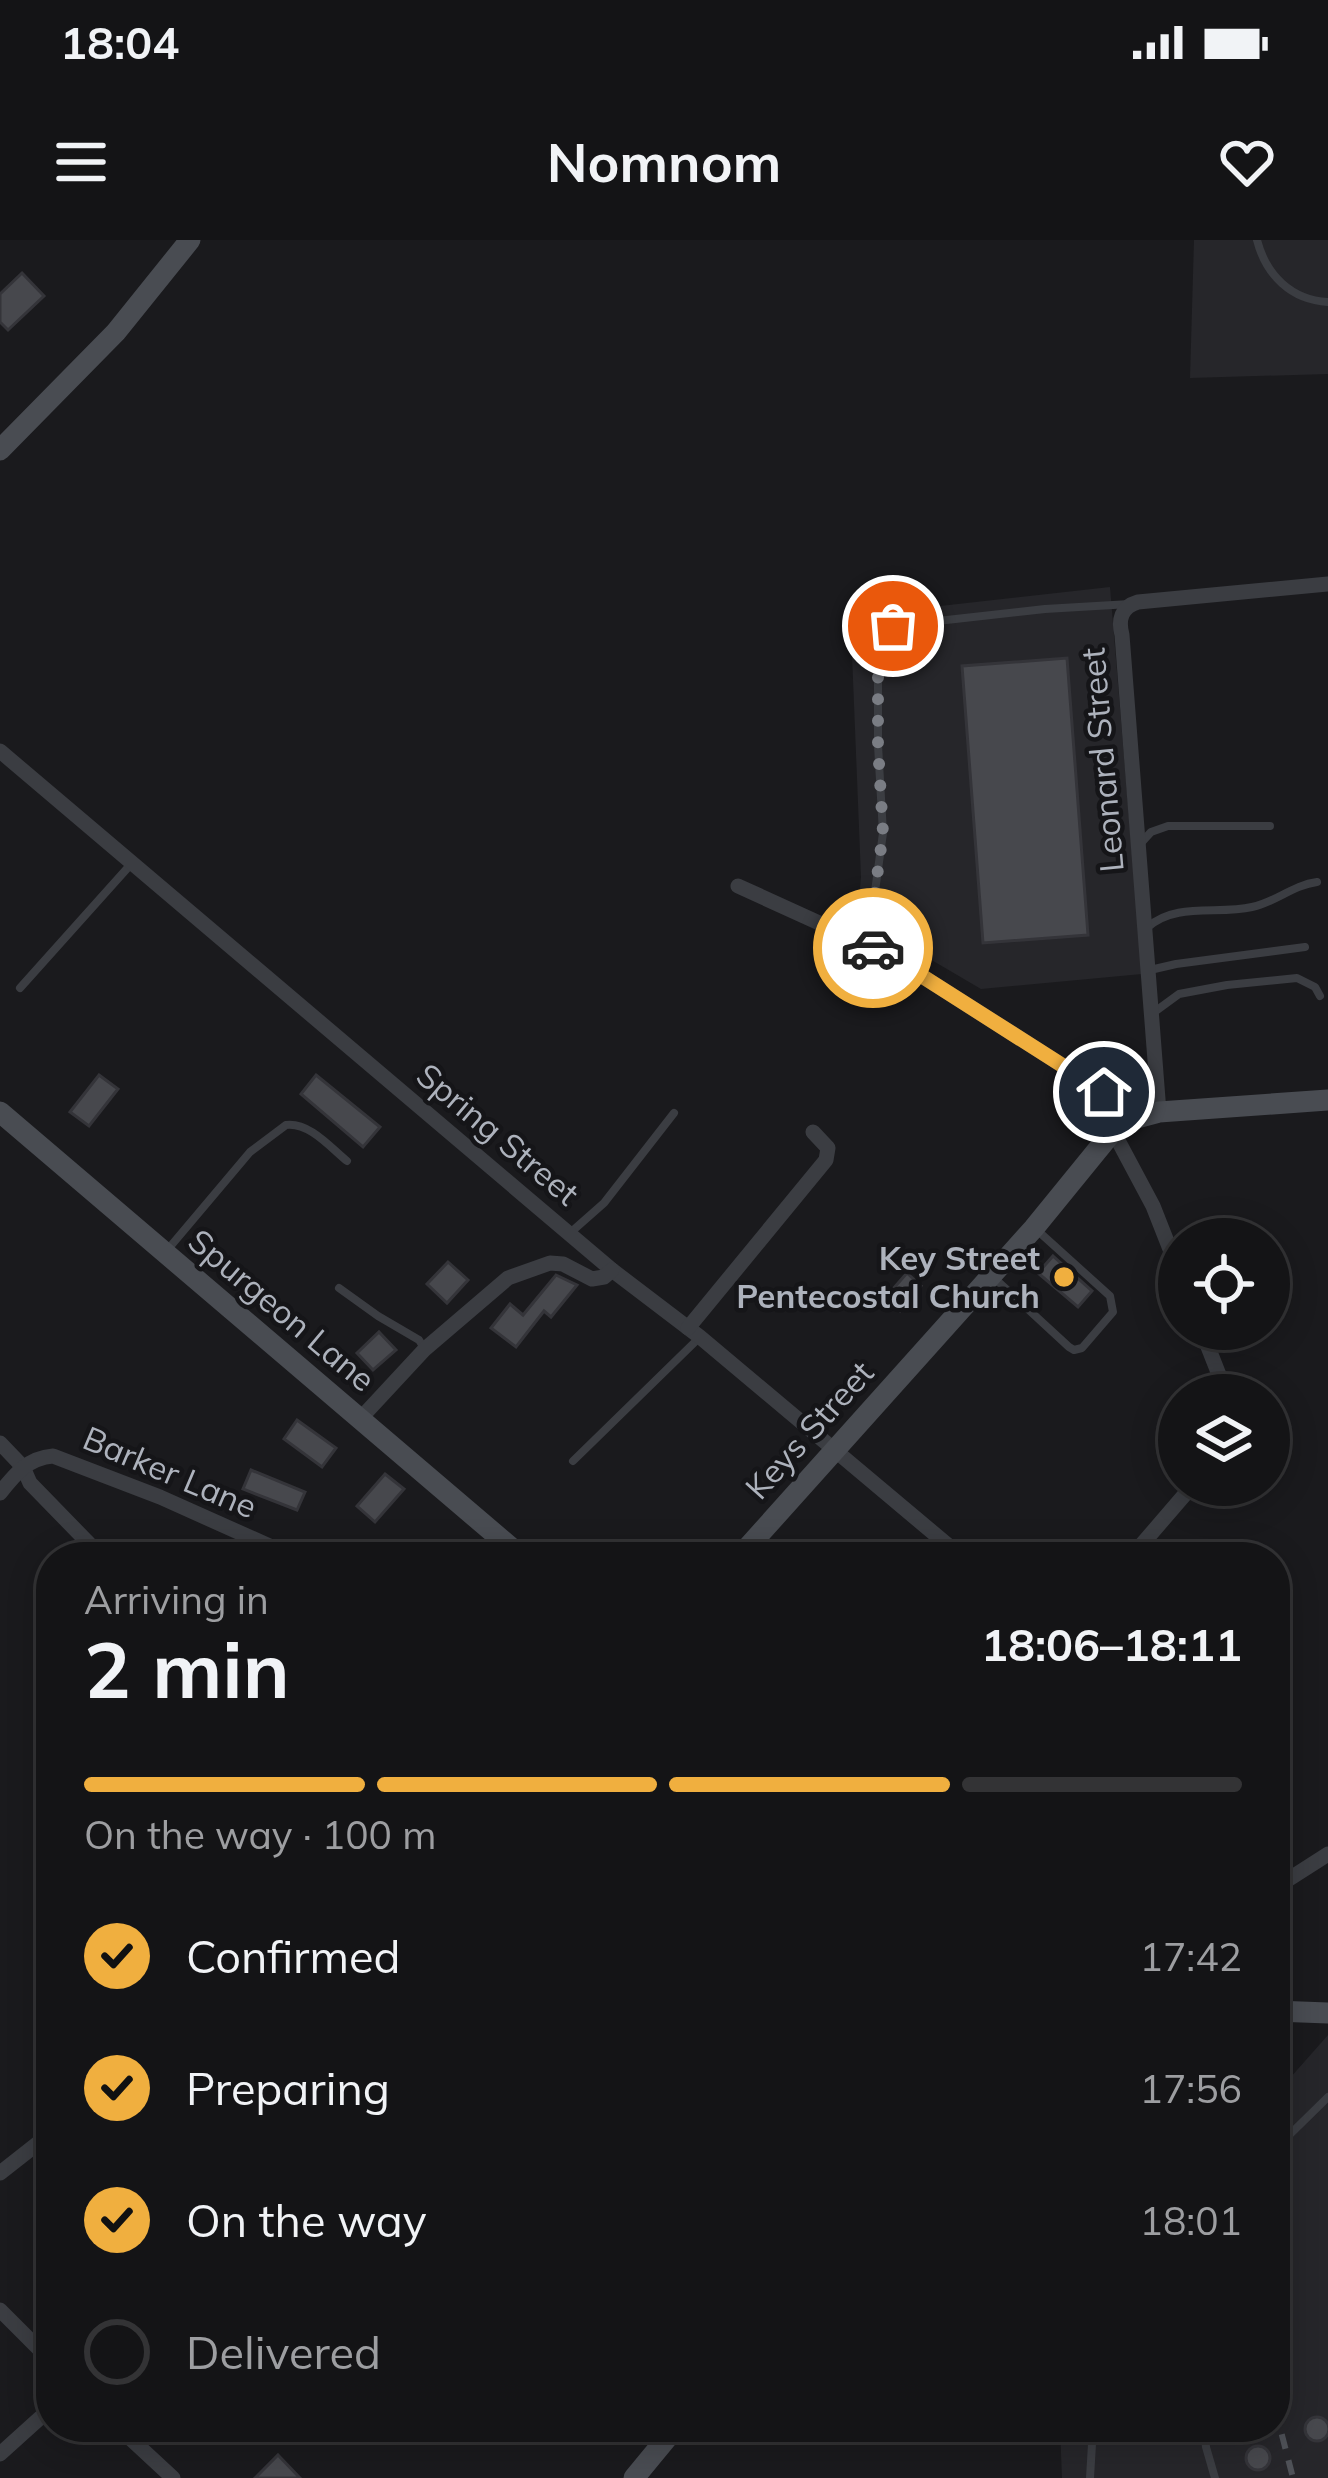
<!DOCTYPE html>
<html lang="en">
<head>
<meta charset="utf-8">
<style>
	:root { --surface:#141416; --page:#1d1d1f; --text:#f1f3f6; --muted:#9d9ea1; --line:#333335; --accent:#f0af3f }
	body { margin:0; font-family:Mulish,sans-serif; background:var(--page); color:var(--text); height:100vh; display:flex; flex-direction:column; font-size:45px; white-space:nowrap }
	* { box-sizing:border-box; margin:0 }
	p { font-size:39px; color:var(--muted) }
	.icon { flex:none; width:66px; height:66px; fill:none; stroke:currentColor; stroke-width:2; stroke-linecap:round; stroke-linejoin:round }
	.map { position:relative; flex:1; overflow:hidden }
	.details { position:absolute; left:36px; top:1302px; width:1254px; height:900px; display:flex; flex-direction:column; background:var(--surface); border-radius:48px; box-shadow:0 6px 30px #0003,0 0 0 3px var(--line) }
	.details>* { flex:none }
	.tools { position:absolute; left:1158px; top:978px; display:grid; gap:24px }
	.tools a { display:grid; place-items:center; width:132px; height:132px; border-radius:50%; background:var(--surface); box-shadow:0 6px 30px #0003,0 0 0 3px var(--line); font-size:60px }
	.pin { position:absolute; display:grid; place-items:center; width:102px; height:102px; color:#fff; margin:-51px; border:6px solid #fff; border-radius:50%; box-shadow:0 3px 12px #0007 }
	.courier { position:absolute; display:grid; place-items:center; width:120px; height:120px; margin:-60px; border:9px solid #f0af3f; border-radius:50%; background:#fff; color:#222; box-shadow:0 3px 15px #0007 }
	.head em { font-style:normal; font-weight:700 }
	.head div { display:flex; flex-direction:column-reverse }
	.head { display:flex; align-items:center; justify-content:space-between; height:204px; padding:0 48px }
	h1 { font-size:78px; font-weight:700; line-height:90px }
	.bar { display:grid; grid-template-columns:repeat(4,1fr); gap:18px 12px; align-content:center; height:144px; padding:0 48px }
	.bar i { height:15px; border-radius:9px; background:var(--line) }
	.bar .selected { background:var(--accent) }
	.bar p { grid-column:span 4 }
	ol { padding:0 48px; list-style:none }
	li { display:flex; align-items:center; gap:36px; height:132px }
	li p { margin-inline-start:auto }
	li .icon { padding:12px; border-radius:50%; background:var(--accent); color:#111; stroke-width:4 }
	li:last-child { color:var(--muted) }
	li i { width:66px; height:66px; border:6px solid var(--line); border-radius:50% }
	.status { display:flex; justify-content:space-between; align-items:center; height:84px; padding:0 60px; background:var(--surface); direction:ltr }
	.status svg { height:33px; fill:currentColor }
	header { display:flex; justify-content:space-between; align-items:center; height:156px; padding:0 48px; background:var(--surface); font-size:54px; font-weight:700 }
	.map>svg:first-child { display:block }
	.built { fill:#26262a }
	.building { fill:#47484d; stroke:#343439; stroke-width:3 }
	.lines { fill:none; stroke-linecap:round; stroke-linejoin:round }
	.lane { stroke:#3b3d42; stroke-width:8 }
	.street { stroke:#3b3d42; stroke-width:15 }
	.secondary { stroke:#494c52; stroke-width:21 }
	.rail { stroke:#4e5157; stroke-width:6; stroke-dasharray:15 12; stroke-linecap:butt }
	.done { stroke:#7a7d84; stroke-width:12; stroke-dasharray:0 21.6 }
	.route { stroke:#f0af3f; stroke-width:15 }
	.poi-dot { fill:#f0af3f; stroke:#151518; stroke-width:4.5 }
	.labels { text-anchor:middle; stroke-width:9; stroke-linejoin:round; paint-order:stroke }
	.street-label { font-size:33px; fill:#adb2bc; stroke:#151518 }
	.poi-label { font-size:33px; font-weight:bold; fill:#adb2bc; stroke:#151518; text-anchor:end }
</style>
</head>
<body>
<div class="status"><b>18:04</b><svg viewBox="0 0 49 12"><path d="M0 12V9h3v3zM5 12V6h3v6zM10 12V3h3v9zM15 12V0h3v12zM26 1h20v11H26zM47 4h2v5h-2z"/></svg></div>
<header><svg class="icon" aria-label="menu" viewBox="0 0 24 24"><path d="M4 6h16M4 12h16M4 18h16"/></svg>Nomnom<svg class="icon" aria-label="heart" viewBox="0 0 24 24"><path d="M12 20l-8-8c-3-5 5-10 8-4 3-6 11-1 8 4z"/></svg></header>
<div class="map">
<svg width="1328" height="2238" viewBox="0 0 1328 2238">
	<rect width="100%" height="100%" fill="#1a1a1d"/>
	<g class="built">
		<path d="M1194,0H1328V134L1190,138Z"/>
		<path d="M1110,347L1142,734L981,749L848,671L859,659L861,637L851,390L869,374Z"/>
		<path d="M1328,1795V2238H1062L1060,2187H1275V1855Z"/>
	</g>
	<g class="building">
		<path d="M22,33L44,56L8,90L0,82V54Z"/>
		<path d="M1067,418L1088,695L983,703L962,426Z"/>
		<path d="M99,835L118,849L89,886L70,872Z"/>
		<path d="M316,835L380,887L363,907L301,854Z"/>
		<path d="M1053,1016L1092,1051L1078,1067L1038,1033Z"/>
		<path d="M448,1022L468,1040L447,1063L427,1044Z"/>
		<path d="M907,1033L921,1046L900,1071L885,1058Z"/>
		<path d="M556,1035L577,1045L551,1077L544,1071L516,1107L491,1088L510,1064L523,1075Z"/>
		<path d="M379,1092L396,1110L373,1130L357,1113Z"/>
		<path d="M297,1180L336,1208L322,1227L284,1199Z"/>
		<path d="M251,1230L305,1252L297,1270L243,1249Z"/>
		<path d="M385,1234L404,1249L375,1282L357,1266Z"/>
		<circle cx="1317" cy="2189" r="12"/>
		<circle cx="1258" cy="2218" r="12"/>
		<path d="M278,2215L300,2238H255Z"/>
	</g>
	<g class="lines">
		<g class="lane">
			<path d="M1257,0C1266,35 1291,60 1328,62"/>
			<path d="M1141,603L1151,592L1168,586H1270"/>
			<path d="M1148,687C1176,662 1218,675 1252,667C1276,662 1293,645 1317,642"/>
			<path d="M861,702L872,673L883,593L878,505V413L893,386L1045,369L1130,364"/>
			<path d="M1150,730L1176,724L1305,707"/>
			<path d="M20,748L132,623"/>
			<path d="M1153,773L1179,754L1227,745L1297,738L1315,747L1320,756"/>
			<path d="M570,993L604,963L674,873"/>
			<path d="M169,1008L250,912L286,885C309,882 330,907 347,921"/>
			<path d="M993,1037L1069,1107L1074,1110L1082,1108L1113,1072L1110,1056L1038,991"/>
			<path d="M339,1048L378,1076L419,1100L424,1108"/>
			<path d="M573,1221L699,1098"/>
			<path d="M1275,1488L1278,1486"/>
			<path d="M1275,1909L1328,1857"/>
			<path d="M1204,2187L1206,2207L1215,2238"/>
			<path d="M1090,2238L1093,2187"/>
		</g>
		<g class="street">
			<path d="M0,511L612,1030L700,1097L962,1317"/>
			<path d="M738,646L861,702L903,724L1112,857L1119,864L1129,880"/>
			<path d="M1159,872L1122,395C1118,380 1121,367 1138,362L1328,344"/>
			<path d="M1113,891L1153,966L1179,1032"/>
			<path d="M688,1088L826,920L828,908L813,892"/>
			<path d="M1201,1089L1227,1155"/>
			<path d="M360,1179L425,1109L508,1038L550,1023L563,1024L592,1039L604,1037L612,1030"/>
			<path d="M0,1203L23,1227L30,1243L102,1317"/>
			<path d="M0,1253C15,1234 28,1218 53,1216L160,1257L294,1317"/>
			<path d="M1131,1317L1193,1245"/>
			<path d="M1275,1648L1328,1614"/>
			<path d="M0,1933L51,1893"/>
			<path d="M0,2070L51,2121"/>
			<path d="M118,2187L173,2238"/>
			<path d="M0,2214L51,2168"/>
		</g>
		<g class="secondary">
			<path d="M0,210L116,92L190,0"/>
			<path d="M0,872L522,1317"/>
			<path d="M739,1317L1034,988L1113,891L1129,880L1159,872L1328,860"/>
			<path d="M1275,1771L1328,1773"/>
			<path d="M634,2238L676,2187"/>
		</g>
		<path class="rail" d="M1275,2168L1293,2238"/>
	</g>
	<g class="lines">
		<path class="done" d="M873,708L861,702L872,673L883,593L878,505V413L893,386"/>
		<path class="route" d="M873,708L903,724L1104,852"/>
	</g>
	<circle class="poi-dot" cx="1064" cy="1037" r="12"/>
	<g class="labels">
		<g class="street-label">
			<text transform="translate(1102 520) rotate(-95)" y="12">Leonard Street</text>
			<text transform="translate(498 894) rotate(40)" y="12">Spring Street</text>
			<text transform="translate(282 1070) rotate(40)" y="12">Spurgeon Lane</text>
			<text transform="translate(809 1190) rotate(-48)" y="12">Keys Street</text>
			<text transform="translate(170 1232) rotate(23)" y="12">Barker Lane</text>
		</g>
		<g class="poi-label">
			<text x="1040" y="1030">Key Street<tspan x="1040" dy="38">Pentecostal Church</tspan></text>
		</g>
	</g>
</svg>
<div class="tools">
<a><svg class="icon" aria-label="locate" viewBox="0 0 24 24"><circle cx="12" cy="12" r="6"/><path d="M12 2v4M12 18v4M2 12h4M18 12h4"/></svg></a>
<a><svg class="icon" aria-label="layers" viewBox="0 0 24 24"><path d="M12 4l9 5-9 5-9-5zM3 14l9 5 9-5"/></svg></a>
</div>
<div class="pin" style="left:893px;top:386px;background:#ea580c"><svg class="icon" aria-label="bag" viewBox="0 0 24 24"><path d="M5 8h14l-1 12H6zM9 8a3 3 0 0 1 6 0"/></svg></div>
<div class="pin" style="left:1104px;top:852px;background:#1f2937"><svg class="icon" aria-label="home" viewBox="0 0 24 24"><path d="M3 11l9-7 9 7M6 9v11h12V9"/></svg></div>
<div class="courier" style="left:873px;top:708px"><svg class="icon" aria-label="car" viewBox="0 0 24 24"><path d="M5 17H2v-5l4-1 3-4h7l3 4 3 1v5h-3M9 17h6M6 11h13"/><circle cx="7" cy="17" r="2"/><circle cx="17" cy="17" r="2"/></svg></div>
<section class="details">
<div class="head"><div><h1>2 min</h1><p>Arriving in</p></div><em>18:06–18:11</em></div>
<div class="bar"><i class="selected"></i><i class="selected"></i><i class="selected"></i><i></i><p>On the way · 100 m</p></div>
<ol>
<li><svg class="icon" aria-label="check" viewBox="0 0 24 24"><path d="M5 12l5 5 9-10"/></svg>Confirmed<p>17:42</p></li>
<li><svg class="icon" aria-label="check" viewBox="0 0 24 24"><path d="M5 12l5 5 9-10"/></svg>Preparing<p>17:56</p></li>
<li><svg class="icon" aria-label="check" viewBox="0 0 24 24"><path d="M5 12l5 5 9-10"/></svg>On the way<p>18:01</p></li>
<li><i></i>Delivered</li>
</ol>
</section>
</div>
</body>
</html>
